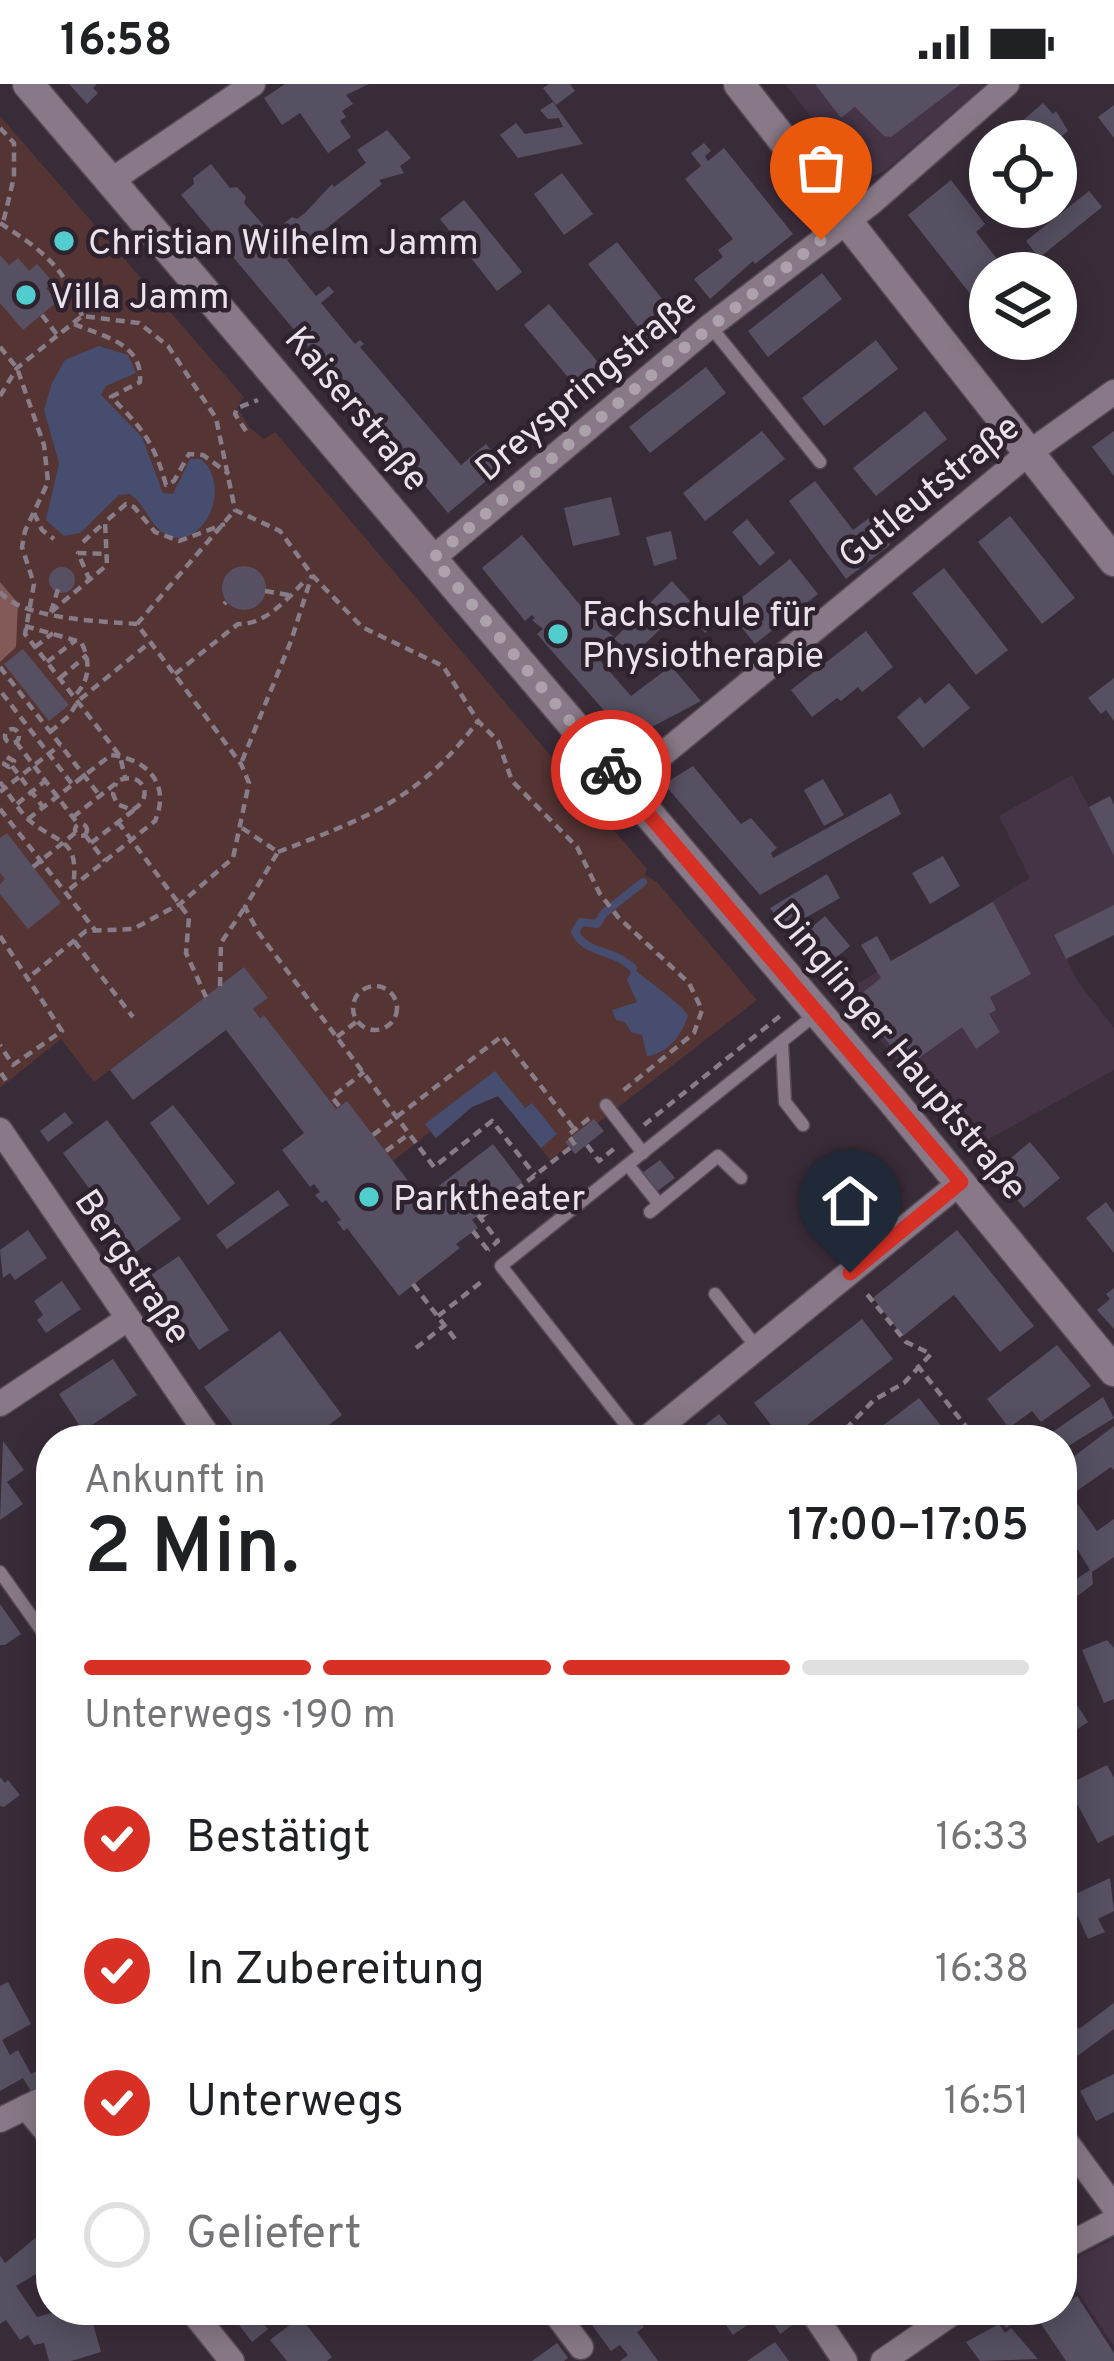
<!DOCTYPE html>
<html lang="de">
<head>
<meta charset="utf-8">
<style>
	:root { --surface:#fff; --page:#f6f6f6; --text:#202124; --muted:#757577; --line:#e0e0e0; --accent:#d93025 }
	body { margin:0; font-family:Overpass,sans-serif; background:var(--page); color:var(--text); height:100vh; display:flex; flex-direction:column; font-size:45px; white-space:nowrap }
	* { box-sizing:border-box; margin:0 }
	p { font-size:39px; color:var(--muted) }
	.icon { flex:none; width:66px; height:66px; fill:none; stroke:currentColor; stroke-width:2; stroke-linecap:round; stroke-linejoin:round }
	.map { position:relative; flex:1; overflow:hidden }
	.panel { position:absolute; left:36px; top:1341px; width:1041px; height:900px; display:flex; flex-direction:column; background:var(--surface); border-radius:48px; box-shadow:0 6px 30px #0003 }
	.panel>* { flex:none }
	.fabs { position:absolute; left:969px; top:36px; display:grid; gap:24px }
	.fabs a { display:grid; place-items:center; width:108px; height:108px; border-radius:50%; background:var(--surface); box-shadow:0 6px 30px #0003; font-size:60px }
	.pin { position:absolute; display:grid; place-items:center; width:102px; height:102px; color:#fff; margin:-123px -51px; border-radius:50% 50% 50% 0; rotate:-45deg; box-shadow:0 0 12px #0007 }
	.pin .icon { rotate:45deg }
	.courier { position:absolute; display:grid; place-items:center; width:120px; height:120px; margin:-60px; border:9px solid #d93025; border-radius:50%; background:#fff; color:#222; box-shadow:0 3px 15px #0007 }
	.headline em { font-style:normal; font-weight:600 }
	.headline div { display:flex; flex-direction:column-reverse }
	.headline { display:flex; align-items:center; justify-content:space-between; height:204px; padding:0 48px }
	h1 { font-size:78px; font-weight:600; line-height:90px }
	.bar { display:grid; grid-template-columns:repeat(4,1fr); gap:18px 12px; align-content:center; height:144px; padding:0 48px }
	.bar i { height:15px; border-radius:9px; background:var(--line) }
	.bar .active { background:var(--accent) }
	.bar p { grid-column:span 4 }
	ol { padding:0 48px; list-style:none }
	li { display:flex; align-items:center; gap:36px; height:132px }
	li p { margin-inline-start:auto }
	li .icon { padding:12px; border-radius:50%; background:var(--accent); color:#fff; stroke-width:4 }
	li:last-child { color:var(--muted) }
	li i { width:66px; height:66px; border:6px solid var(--line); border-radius:50% }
	.status { display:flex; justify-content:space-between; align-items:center; height:84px; padding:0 60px; background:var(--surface); direction:ltr }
	.status svg { height:33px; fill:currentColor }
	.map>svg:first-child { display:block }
	.built { fill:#453445 }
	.green { fill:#553434 }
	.forest { fill:#845a59 }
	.water { fill:#464d6e }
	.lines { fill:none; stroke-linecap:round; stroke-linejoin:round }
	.stream { stroke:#464d6e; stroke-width:8 }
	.building { fill:#565062 }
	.service-casing { stroke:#554a55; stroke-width:15 }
	.minor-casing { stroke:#554a55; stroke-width:27 }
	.tertiary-casing { stroke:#554a55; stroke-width:33 }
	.path { stroke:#877c87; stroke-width:4.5; stroke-dasharray:9 6; stroke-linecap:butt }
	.service { stroke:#897988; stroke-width:12 }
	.minor { stroke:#897988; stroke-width:24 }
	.tertiary { stroke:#897988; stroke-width:30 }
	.done { stroke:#ada2ac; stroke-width:12; stroke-dasharray:0 21.6 }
	.route { stroke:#d93025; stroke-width:15 }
	.poi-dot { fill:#52cdcd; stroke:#2f222f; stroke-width:4.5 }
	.labels { text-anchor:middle; stroke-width:9; stroke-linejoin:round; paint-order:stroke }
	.poi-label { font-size:36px; fill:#ebe2ea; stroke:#2f222f; text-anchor:start }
	.street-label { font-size:36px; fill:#ebe2ea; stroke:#2f222f }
</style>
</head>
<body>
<div class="status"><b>16:58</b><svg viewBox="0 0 49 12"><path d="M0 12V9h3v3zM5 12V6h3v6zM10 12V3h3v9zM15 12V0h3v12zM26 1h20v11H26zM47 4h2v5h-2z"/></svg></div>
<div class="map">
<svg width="1114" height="2277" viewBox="0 0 1114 2277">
	<rect width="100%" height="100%" fill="#392c39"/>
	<g class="built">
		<path d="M785,0H986L886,86L863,97Z"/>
		<path d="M1072,691L1114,772V821L1054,851L1078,898L1114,944V986L967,1067L924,1008L841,910L1030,794L999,732Z"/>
		<path d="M1114,2155V2262L1062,2184V2181Z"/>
	</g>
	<path class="green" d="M0,32L244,313L237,324L250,344L264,355L275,348L647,785L645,791L657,798L757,916L550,1076L498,1012L472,1023L436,1054L430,1048L393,1077L347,1017L336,1025L264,931L260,934L253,925L267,914L244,883L94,998L61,955L0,1004Z"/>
	<path class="forest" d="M0,498L18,519L16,563L0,578Z"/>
	<g class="water">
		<path d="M99,262L128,271L136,289L106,302L101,311L142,353L163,409L173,410L190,375H201C236,406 198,474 162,448C149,438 144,420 130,410L119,411L80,449L64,452L46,436L59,379L44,326L52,299L65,276Z"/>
		<path d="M633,884C646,896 680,919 688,931C683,951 667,970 647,972L642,951L631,948L625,938L616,936L612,926L637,918L627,896Z"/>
		<path d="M495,987L525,1024L532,1019L557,1050L541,1064L498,1012L472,1023L436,1054L425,1040Z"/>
	</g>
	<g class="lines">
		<path class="stream" d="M633,884C613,865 586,870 575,848L581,838L597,840L604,829L643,798"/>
	</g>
	<g class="building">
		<path d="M69,0H97L93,4L98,9L87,20Z"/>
		<path d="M285,0H369L346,11L353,20L342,27L346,33L340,37L351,53L328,69L300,29L282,41L264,14Z"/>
		<path d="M549,0H570L575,7L556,21L543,4Z"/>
		<path d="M815,0H961L891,53L884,52L855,23L841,34Z"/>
		<path d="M553,18L583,60L518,74L500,51L516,39L525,50L563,43L559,34L548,35L540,26Z"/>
		<path d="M1043,19L1053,30L1056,27L1068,47L1056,57H999Z"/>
		<path d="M1114,21V54L1098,33Z"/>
		<path d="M387,46L411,74L400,82L404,89L379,96L382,100L287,176L316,212L329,202L334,208L321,219L355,260L360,256L364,260L360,263L461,381L486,360L504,382L448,429L181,111L194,100L193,94L211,80L230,104L237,103L246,113L244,119L271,150L292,133L297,135L305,129L332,100L334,103L366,79L357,66Z"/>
		<path d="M704,59L711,67L705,72L708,77L724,64L793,150L755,180L753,177L710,215L694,195L723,173L718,166L733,155L685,95L701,82L691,69Z"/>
		<path d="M562,89L593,130L564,151L534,110Z"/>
		<path d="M951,96L985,140L976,148L1008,189H990V235L908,131Z"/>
		<path d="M1089,107L1102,123L1039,174L1026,157Z"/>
		<path d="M464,116L522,188L497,207L440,135Z"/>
		<path d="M617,158L678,235L650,258L588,180Z"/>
		<path d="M0,171L9,181L18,174L29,187L37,180L53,198L46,204L58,217L23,246L0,219Z"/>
		<path d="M822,189L842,215L768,273L748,247Z"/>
		<path d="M549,220L608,290L583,311L524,241Z"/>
		<path d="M876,256L898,285L824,342L802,314Z"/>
		<path d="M706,283L726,309L650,369L629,343Z"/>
		<path d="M925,327L947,355L876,412L853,384Z"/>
		<path d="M762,347L785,375L705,437L683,409Z"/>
		<path d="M1114,347V392L1092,363Z"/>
		<path d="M815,397L853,446L869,434L890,461L846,495L789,417Z"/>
		<path d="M611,413L620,451L573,462L564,424Z"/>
		<path d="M1010,432L1075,514L1042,540L978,458Z"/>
		<path d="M747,435L775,469L760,482L732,448Z"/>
		<path d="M671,447L677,475L654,482L646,453Z"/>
		<path d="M522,451L585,527L614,553L596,572L631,612L671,582L701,617L629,655L537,550L543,545L532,536L535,534L532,531L525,537L482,484Z"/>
		<path d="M790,475L818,510L755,560L727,525Z"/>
		<circle cx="244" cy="504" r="22"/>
		<circle cx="62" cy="496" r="13"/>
		<path d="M944,484L1008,566L976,591L912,509Z"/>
		<path d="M672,497L690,517L634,570L614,555Z"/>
		<path d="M701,526L714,541L705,549L692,533Z"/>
		<path d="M866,547L893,583L862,608L858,603L841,617L837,614L812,633L791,606Z"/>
		<path d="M23,565L69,621L49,637L4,580Z"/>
		<path d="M1114,594V637L1106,626L1101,630L1088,614Z"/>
		<path d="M949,599L970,624L923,664L897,633L920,613L925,620Z"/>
		<path d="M693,682L741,740L751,734L777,764L771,769L773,774L891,709L901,730L760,811L664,700Z"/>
		<path d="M823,695L844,731L824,742L804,706Z"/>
		<path d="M1110,712L1114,721V772L1089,723Z"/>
		<path d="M7,749L61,819L28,845L0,810V800L5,795L0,789V754Z"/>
		<path d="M943,772L960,802L930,820L912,789Z"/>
		<path d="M827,790L840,814L786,845L770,824Z"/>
		<path d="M993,818L1031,890L990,913L996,926L989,930L1000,948L976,965L962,943L908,982L853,916L881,894L861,861L877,852L891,877Z"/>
		<path d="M1114,821V851L1066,875L1054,851Z"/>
		<path d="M825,832L850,862L831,878L825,871L813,882L793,859Z"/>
		<path d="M244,883L268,914L253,925L260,934L264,931L336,1025L347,1017L422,1115L493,1060L522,1098L472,1136L478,1144L456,1160L460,1164L399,1212L347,1144L344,1147L337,1138L341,1136L326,1116L322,1119L315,1111L320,1108L314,1100L310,1103L282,1066L304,1049L226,946L133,1016L110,986Z"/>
		<path d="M173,1021L235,1099L208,1121L150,1039Z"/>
		<path d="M65,1028L73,1039L48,1058L40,1047Z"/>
		<path d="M594,1035L604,1047L575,1070L565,1058Z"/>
		<path d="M107,1036L181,1135L136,1168L63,1069Z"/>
		<path d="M1030,1058L1060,1094L1024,1124L994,1088Z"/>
		<path d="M660,1076L675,1094L656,1108L642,1089Z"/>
		<path d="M278,1106L289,1121L227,1165L216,1151Z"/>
		<path d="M1106,1118L1114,1129V1169L1086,1134Z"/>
		<path d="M28,1146L47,1174L15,1196L10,1189L3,1194L0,1166Z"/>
		<path d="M957,1146L1034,1242L1000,1268L954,1211L903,1252L873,1214Z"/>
		<path d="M179,1172L229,1246L199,1266L149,1192Z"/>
		<path d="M62,1197L81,1225L46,1249L37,1236L43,1231L34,1217Z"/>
		<path d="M1114,1204V1245L1097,1226L1110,1215L1106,1210Z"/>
		<path d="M862,1235L893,1275L788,1356H783L754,1319Z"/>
		<path d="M280,1247L342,1331L309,1356H244L204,1303Z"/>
		<path d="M1057,1261L1091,1302L1041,1338L1032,1327L1009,1344L987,1315Z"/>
		<path d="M113,1275L137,1311L83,1347L59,1310Z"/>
		<path d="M1103,1313L1114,1334L1065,1364L1072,1374L1114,1342V1386L1111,1383L1071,1411L1097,1447L1114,1435V1473L1092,1488L1093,1500L1075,1514L1066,1502L1090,1486L1062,1440V1356H1041Z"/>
		<path d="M919,1314L950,1353L946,1356H864Z"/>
		<path d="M719,1330L740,1356H686Z"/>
		<path d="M3,1357L24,1386L7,1398L23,1420L0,1436Z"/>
		<path d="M0,1520L21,1550L5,1561H0Z"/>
		<path d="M1107,1556L1114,1564V1615L1104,1619L1082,1566Z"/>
		<path d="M1062,1597L1088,1638L1062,1655Z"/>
		<path d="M1107,1681L1114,1694V1751L1098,1759L1067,1701Z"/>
		<path d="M0,1693L5,1699L8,1696L20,1711L4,1723L0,1722Z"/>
		<path d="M1110,1794L1114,1827L1098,1835L1105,1848L1088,1855L1069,1813Z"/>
		<path d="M8,1898L31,1940L2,1956L10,1971L18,1966L31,1990L42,1984L51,2002L33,2011L23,1994L0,2007V1902Z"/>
		<path d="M1114,1919V1945L1076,1973L1072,1968L1062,1976V1941L1068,1949L1077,1942L1079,1945Z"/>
		<path d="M1114,1990V2028L1096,2037L1080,2007Z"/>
		<path d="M39,2151L51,2170V2181L16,2202L37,2233L62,2226H89L101,2268L71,2277H49L44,2259L34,2261L28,2251L20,2256L6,2236L0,2240V2172L5,2179Z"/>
		<path d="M1077,2212L1114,2269V2277H1066L1039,2237L1062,2226V2222Z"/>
		<path d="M581,2226H625L631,2234L635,2232L644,2243L637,2248L658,2277H620L628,2271L620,2261L611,2267Z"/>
		<path d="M715,2226H753L759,2233L733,2251Z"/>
		<path d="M772,2226H790L798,2237L780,2250L774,2240L779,2236Z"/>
		<path d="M984,2226H1015L1021,2233L1006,2244L1000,2236L994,2240Z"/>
		<path d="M254,2228L268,2245L252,2258L239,2241Z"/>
		<path d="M300,2233L332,2273L327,2277H287L270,2256Z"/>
		<path d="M999,2240L1005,2249L1011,2244L1038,2275L980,2277L966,2258Z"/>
		<path d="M775,2258L789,2277H747Z"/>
		<path d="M557,2259L568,2274L564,2277H532Z"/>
	</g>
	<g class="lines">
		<g class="service-casing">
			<g id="service">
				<path d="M710,242L820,378"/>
				<path d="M782,958L785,1018L803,1041"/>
				<path d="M606,1021L643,1069"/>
				<path d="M628,1081L659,1120"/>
				<path d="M650,1128L718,1072L741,1094"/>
				<path d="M715,1210L757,1264"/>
				<path d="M638,1356L501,1182L816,930"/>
				<path d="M0,1488L44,1550"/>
			</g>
		</g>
		<g class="minor-casing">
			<g id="minor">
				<path d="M112,96L253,0"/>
				<path d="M433,474L710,242L871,119L1007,0"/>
				<path d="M624,702L1030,368L1114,308"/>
				<path d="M0,1046L211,1356"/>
				<path d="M0,1320L126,1236"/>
				<path d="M644,1356L961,1098"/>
				<path d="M26,2023L51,2053"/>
				<path d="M0,2036L51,2011"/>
				<path d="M1062,2052L1114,2123"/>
				<path d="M1062,2164L1114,2137"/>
				<path d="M191,2226L232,2277"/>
				<path d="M553,2226L581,2263"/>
				<path d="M811,2226L845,2277"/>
				<path d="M883,2277L957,2226"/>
			</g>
		</g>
		<g class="tertiary-casing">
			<g id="tertiary">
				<path d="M28,0L892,1016L1114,1287"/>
				<path d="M739,0L1114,477"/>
			</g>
		</g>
		<g class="path">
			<path d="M0,44L14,59V93L3,139"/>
			<path d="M0,139C42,166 66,184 82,232"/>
			<path d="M42,231L58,252"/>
			<path d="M74,240C104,253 143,259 140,298L111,313C142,344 154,358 166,401L174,397L189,370L203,371L229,390"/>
			<path d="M0,263L17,284L44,361L48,398L25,447L22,463L34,500L25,550L120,672L125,693"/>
			<path d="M0,312L17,284L82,232L139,239L168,262L216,334L235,426L280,447L312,491L362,543L443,582L478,637L498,657L512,697L577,763L600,810L618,833L689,899L702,926L694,949L619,1010"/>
			<path d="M246,347L235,330L237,324L258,316"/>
			<path d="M34,429L42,446L54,455"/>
			<path d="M83,458L105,438"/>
			<path d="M90,497L78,469L107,470"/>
			<path d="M265,507L289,511"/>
			<path d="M0,508C24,536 101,537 137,540L241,680L249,699L233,774L180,820L133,845L86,847L28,894"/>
			<path d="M224,520L226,518"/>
			<path d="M51,528L107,481L105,438L126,420L134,423L155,448L179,457L225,440"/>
			<path d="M51,528L58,505"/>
			<path d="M137,540L235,426"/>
			<path d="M25,542L81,558C91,577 90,598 74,612"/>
			<path d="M35,563L53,549"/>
			<path d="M47,578L76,556"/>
			<path d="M0,583L100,712"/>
			<path d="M175,590L238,540C267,541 288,513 307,495"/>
			<path d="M60,594L87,571"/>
			<path d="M2,609L72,700"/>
			<circle cx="12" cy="652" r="7"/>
			<path d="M50,648L69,632L78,617L148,560"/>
			<path d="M16,658L78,740"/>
			<path d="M7,673L14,677L9,683L4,680Z"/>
			<path d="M242,677L291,557L312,491"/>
			<path d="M12,682L43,723"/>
			<path d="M0,698C9,710 19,727 30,737C59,761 80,753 73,803"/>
			<path d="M0,708L60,661"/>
			<path d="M17,720L45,697"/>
			<path d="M0,725L95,846"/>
			<path d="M73,733L120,696C144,687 155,715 132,726L117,720L113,710L116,699"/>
			<path d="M28,735L111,671C147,675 171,700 155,737L66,808"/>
			<path d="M118,738L189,833L186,869L206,913"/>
			<circle cx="81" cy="746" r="6"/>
			<path d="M242,744L278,768L245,823L258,848L434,1083L492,1037L535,1091"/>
			<path d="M85,751L105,777"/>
			<path d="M91,759L134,726"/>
			<path d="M278,768C366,734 419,716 478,637"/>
			<path d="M33,783L75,749"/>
			<path d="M0,852L62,947L13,981L0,961"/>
			<path d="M74,857L133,933"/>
			<path d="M220,902L221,859L245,823"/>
			<circle cx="375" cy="924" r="22"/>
			<path d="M337,953L356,938"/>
			<path d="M1,989L7,998"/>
			<path d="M339,1022L332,1013L364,988"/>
			<path d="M644,1041L780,932"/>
			<path d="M373,1051L502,952L575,1046"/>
			<path d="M575,1061L568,1051L592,1032"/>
			<path d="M587,1061L599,1077L616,1063"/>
			<path d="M386,1067L409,1050"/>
			<path d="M478,1131L498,1157L488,1166"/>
			<path d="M480,1134L570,1064"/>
			<path d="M473,1147L491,1170"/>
			<path d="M413,1200L455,1255"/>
			<path d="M438,1232L485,1195"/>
			<path d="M416,1264L445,1241"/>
			<path d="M917,1281L968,1345L955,1356"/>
			<path d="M803,1344L812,1356"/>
			<path d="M835,1356L874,1316L904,1299L931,1270L906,1258L866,1209"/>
			<path d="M1062,1712L1073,1711"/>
		</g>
		<use href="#service" class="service"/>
		<use href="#minor" class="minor"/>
		<use href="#tertiary" class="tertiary"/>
	</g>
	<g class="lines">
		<path class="done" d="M611,686L433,474L679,268L821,156"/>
		<path class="route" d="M611,686L961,1098L850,1189"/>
	</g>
	<g class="poi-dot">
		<circle cx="64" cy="157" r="12"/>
		<circle cx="26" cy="211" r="12"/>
		<circle cx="558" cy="550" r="12"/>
		<circle cx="369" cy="1113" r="12"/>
	</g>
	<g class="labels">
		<g class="poi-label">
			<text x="88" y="170">Christian Wilhelm Jamm</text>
			<text x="50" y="224">Villa Jamm</text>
			<text x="582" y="542">Fachschule für<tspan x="582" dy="41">Physiotherapie</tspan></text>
			<text x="393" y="1126">Parktheater</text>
		</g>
		<g class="street-label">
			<text transform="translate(585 300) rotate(-40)" y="13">Dreyspringstraße</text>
			<text transform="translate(358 324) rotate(50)" y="13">Kaiserstraße</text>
			<text transform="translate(928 406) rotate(-39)" y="13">Gutleutstraße</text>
			<text transform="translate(901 967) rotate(50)" y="13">Dinglinger Hauptstraße</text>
			<text transform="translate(134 1182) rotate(56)" y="13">Bergstraße</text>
		</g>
	</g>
</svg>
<div class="fabs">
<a><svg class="icon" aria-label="locate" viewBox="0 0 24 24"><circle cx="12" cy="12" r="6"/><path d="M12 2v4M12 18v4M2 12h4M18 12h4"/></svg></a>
<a><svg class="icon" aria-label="layers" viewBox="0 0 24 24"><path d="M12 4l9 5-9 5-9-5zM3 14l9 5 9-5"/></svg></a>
</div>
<div class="pin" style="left:821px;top:156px;background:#ea580c"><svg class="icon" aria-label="bag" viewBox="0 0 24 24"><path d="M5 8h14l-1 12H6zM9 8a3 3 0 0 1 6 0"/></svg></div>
<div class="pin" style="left:850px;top:1189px;background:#1f2937"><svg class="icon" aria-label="home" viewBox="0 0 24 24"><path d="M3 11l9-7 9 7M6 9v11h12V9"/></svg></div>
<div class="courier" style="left:611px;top:686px"><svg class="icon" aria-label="bike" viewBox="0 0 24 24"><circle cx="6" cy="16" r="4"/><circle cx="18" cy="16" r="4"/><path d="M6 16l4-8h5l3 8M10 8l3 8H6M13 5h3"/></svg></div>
<section class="panel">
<div class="headline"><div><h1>2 Min.</h1><p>Ankunft in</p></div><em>17:00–17:05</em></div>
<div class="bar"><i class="active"></i><i class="active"></i><i class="active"></i><i></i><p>Unterwegs · 190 m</p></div>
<ol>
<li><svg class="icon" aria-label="check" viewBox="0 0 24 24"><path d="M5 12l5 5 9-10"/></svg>Bestätigt<p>16:33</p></li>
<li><svg class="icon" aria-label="check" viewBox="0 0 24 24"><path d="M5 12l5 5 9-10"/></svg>In Zubereitung<p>16:38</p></li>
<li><svg class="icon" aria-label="check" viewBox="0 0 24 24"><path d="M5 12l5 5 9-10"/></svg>Unterwegs<p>16:51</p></li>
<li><i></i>Geliefert</li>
</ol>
</section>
</div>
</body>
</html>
